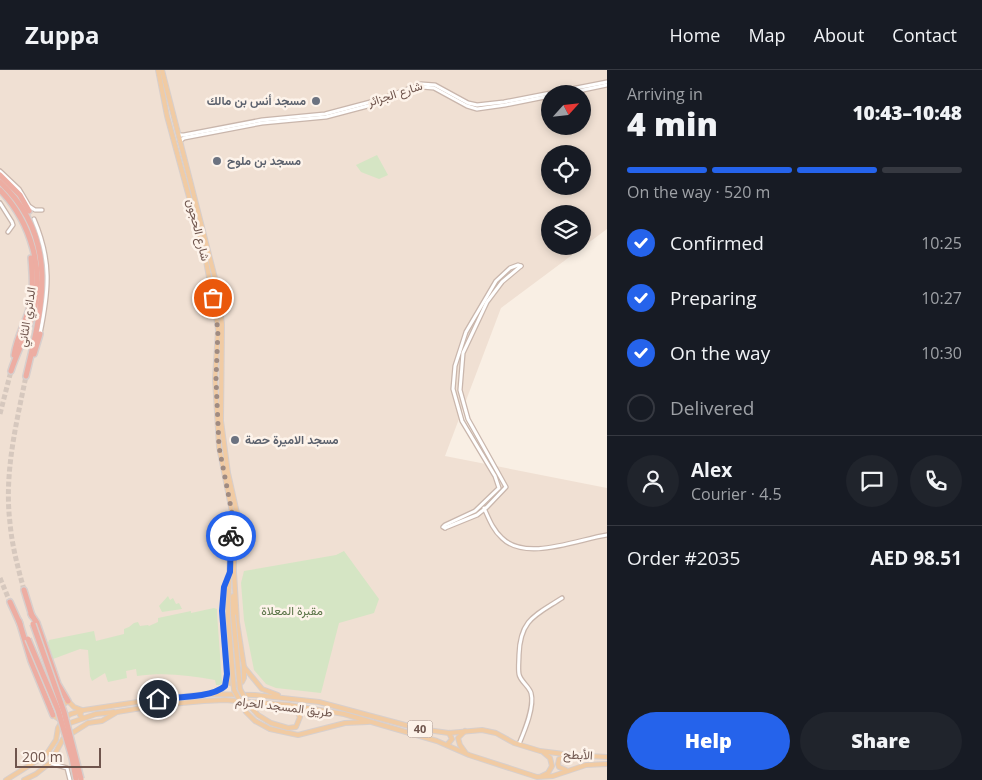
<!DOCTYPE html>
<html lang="en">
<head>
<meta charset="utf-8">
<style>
	:root { --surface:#171b24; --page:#20242c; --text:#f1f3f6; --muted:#9ea1a6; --line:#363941; --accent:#2563eb }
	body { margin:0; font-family:"Open Sans",Vazirmatn,sans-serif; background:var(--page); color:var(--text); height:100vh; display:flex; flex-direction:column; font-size:19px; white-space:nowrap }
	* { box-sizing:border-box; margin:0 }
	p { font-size:16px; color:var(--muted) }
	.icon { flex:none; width:28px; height:28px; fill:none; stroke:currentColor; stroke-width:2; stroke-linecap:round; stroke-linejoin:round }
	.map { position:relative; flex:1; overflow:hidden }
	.sheet { display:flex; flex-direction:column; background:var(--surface); width:375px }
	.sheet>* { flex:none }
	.needle { width:32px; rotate:63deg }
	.controls { position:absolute; left:541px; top:15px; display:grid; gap:10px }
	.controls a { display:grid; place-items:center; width:50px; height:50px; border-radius:50%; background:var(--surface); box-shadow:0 2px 8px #0003; font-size:25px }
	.scale { position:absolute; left:15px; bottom:12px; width:86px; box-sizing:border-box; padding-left:5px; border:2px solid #6f554d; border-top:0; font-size:14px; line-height:18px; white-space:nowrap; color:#6f554d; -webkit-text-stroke:4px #fdf3ea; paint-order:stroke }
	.pin { position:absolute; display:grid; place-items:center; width:42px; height:42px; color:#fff; margin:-21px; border:2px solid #fff; border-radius:50%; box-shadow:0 1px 5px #0007 }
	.courier { position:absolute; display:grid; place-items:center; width:50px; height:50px; margin:-25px; border:4px solid #2563eb; border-radius:50%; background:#fff; color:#222; box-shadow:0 1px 6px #0007 }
	.summary em { font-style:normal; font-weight:800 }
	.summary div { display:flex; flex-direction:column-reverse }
	.summary { display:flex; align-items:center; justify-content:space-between; height:85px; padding:0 20px }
	h1 { font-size:32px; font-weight:800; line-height:38px }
	.bar { display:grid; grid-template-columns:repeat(4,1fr); gap:8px 5px; align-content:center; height:60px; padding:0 20px }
	.bar i { height:6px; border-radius:4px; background:var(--line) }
	.bar .selected { background:var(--accent) }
	.bar p { grid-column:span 4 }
	.line { display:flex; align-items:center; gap:12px; padding:0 20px; border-top:1px solid var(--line) }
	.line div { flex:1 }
	.round { display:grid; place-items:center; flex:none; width:52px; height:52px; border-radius:26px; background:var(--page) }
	ol { padding:0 20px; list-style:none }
	li { display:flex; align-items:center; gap:15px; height:55px }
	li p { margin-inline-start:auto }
	li .icon { padding:5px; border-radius:50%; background:var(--accent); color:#fff; stroke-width:4 }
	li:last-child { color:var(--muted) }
	li i { width:28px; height:28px; border:2px solid var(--line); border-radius:50% }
	.cta { display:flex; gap:10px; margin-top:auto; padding:10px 20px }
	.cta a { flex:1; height:58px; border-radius:30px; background:var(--accent); color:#fff; font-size:20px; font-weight:800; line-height:58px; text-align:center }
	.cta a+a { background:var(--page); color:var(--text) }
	header { display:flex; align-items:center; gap:30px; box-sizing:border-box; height:70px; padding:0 25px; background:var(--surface); border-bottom:1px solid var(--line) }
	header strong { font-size:24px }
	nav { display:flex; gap:28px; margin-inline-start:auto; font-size:18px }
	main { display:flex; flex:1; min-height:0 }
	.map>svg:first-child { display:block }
	.residential { fill:#f0e0d3; fill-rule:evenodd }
	.green { fill:#d5e5c4 }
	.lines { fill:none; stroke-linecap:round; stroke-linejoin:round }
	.motorway-tunnel { stroke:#d6c8be; stroke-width:5; stroke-dasharray:5 2.5; stroke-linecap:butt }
	.tertiary-casing { stroke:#c9b6ac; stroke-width:5.5 }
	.primary-casing { stroke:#d7cfcd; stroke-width:6 }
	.motorway-casing { stroke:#d7cfcd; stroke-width:8 }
	.tertiary { stroke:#fff; stroke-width:3 }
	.primary { stroke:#f1cba3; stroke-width:4 }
	.motorway { stroke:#edada2; stroke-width:5 }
	.primary-bridge-casing { stroke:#d7cfcd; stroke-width:6; stroke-linecap:butt }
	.motorway-bridge-casing { stroke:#d7cfcd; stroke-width:8; stroke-linecap:butt }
	.primary-bridge { stroke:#f1cba3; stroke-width:4 }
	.motorway-bridge { stroke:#edada2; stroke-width:5 }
	.done { stroke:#9f8b82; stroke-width:5; stroke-dasharray:0 9 }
	.route { stroke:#2563eb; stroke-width:6 }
	.worship-dot { fill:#6b7280; stroke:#fdf3ea; stroke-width:2 }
	.labels { text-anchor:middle; stroke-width:5; stroke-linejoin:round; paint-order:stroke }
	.shield { fill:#fdf3ea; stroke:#9a847c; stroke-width:1 }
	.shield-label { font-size:11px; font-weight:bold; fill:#6f554d }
	.street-label { font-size:12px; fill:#6f554d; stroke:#fdf3ea }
	.worship-label { font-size:12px; font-weight:bold; fill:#5b616d; stroke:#fdf3ea; text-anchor:start }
	.park-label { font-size:12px; fill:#597346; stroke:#fdf3ea }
</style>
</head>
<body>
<header>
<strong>Zuppa</strong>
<nav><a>Home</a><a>Map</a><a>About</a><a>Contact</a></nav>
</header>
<main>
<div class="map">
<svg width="607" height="710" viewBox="0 0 607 710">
	<rect width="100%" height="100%" fill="#f9efe4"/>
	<path class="residential" d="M0,0H607V159L501,238L445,386L607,418V710H0ZM550,24H582V56H550ZM550,84H582V116H550ZM550,144H582V176H550Z"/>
	<g class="green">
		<path d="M377,85L388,105L379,109L361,102L356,95Z"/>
		<path d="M344,481L379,529L374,543L339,553L321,623L276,618L266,614L254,600L244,550L241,513L244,501L336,485Z"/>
		<path d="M168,526L170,530L173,528L176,534L179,533L182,539L162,542L159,536Z"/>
		<path d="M214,538L217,539V543L222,613L220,615H216L215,610C189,605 163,602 137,606L136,599L126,601L127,608L108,612L105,603L92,611L90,606L88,580L80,579L53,589L48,573L49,570L94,561L96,571L124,564V559L129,557L134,553L138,552L140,556L148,555L149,556L158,552V548L191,541V543Z"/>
	</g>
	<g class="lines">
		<g class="motorway-tunnel">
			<path d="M0,344L11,301"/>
			<path d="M0,508L10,532"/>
			<path d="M24,520C18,498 12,476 10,453C4,403 16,355 26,306"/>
		</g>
		<g class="tertiary-casing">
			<g id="tertiary">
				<path d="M564,24L607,15"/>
				<path d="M179,65H184L262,50L325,44L378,30L421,14L435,15L468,33L477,35L504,32L607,12"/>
				<path d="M180,71L184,68L262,53L326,47L379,33L422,17L434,18L467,36L477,39L505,35L550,26"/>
				<path d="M0,101L19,119L29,136L35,140H42"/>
				<path d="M0,133L12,152L13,155L8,162"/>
				<path d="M34,149C52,191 49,220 40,264"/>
				<path d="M484,438C489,449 493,460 502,468C526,492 579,469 607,465"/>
				<path d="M445,458L443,457L445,455L475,441L499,418L495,406L462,351L453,319L455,296L466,262L496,211L510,198L518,195L521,196"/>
				<path d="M445,458L477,445L487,437L506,417L468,349L460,320L463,283L487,232L502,212L521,196"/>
				<path d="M519,674C524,662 535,637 531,623C529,616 520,611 519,604C518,598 519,591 519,585C520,549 536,545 562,528"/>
				<path d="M50,693L67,698L70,710"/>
			</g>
		</g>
		<g class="primary-casing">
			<g id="primary">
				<path d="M158,0L167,46L205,186L215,239L218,260L215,309L219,377L233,447L230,473L228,546"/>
				<path d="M162,0L217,216L222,254L221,351L228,403L237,443L234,482V502L237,552L244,597V608L242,612L236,615L230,613L227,604"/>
				<path d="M233,545V526"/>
				<path d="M244,597L262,619L278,625"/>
				<path d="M213,623L223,618L227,612C227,576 217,540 228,506"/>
				<path d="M61,636L68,631L74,637L82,640L80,645L83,648"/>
				<path d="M53,645L65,653H70L96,644L114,642"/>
				<path d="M288,658L296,657L300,647L297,641L291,637"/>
				<path d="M270,659L298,665L345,653L368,652"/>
				<path d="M447,675L452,669L449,663"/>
				<path d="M465,682L460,675L458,668L465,661"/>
				<path d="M566,700L559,697L558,694L559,689L567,686"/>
				<path d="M542,706L548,703L552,696L550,688L544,683"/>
				<path d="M6,710L46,685L56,670L58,658L64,648L71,644L84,640L158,629L208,624L255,625L319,632L420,659L449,663L482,660L496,663L514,673L540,681L572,685L607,687"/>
				<path d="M24,710L36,704L50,693L63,669L88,653L102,651L117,642L160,635L204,631L225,630L289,635L344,644L437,671L469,685L537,707L553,706L586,695L607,694"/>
			</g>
		</g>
		<g class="motorway-casing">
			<g id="motorway">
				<path d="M0,105L20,125L29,141"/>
				<path d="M0,112C60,168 43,236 26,306"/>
				<path d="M0,120C31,152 45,201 33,244C27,264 17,282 11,301"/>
				<path d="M34,284L40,264"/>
				<path d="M14,285C17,265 27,250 31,232C34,217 32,202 31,188"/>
				<path d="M24,520L32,546"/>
				<path d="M10,532L20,554"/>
				<path d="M31,544L37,553L58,614L68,631"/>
				<path d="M19,551L31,591L53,645"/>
			</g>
		</g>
		<use href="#tertiary" class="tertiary"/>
		<use href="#primary" class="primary"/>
		<use href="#motorway" class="motorway"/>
		<g class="primary-bridge-casing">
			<g id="primary-bridge">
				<path d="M233,545L240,619L248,634L258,645L271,653L288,658"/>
				<path d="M228,546L234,620L246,642L255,651L270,659"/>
			</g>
		</g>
		<g class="motorway-bridge-casing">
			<g id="motorway-bridge">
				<path d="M33,554L64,642L81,709"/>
				<path d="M28,569L58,640L72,688L76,709"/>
			</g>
		</g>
		<use href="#primary-bridge" class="primary-bridge"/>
		<use href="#motorway-bridge" class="motorway-bridge"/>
	</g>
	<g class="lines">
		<path class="done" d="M213,228L218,260L216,309L219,377L233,448L231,466"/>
		<path class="route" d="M158,629C176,627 212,628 225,616L227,604L222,541L224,517L230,502L231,466"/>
	</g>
	<g class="worship-dot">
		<circle cx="316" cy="31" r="5"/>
		<circle cx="217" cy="91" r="5"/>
		<circle cx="235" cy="370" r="5"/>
	</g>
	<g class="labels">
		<rect class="shield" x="407.5" y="650.5" width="25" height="17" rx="4"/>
		<g class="shield-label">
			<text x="420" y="663">40</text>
		</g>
		<g class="street-label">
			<text transform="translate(395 24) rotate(-18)" y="4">شارع الجزائر</text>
			<text transform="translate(198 160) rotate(76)" y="4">شارع الحجون</text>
			<text transform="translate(27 247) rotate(-81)" y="4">الدائري الثاني</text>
			<text transform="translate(284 637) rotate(7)" y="4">طريق المسجد الحرام</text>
			<text transform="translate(578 685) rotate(3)" y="4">الأبطح</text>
		</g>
		<g class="worship-label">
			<text x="306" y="35" text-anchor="end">مسجد أنس بن مالك</text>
			<text x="227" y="95">مسجد بن ملوح</text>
			<text x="245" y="374">مسجد الاميرة حصة</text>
		</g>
		<g class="park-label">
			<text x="292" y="545">مقبرة المعلاة</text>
		</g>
	</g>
</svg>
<div class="controls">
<a><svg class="needle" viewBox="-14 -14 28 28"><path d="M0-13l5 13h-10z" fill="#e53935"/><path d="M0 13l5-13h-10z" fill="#9ea1a6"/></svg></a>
<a><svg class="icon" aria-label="locate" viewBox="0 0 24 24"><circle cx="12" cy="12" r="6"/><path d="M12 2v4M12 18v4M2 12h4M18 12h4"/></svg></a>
<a><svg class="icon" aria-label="layers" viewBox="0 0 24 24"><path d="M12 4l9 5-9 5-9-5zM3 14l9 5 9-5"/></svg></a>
</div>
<div class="scale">200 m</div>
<div class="pin" style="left:213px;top:228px;background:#ea580c"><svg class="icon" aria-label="bag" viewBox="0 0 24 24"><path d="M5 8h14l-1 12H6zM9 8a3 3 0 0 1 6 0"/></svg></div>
<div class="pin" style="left:158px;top:629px;background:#1f2937"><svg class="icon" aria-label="home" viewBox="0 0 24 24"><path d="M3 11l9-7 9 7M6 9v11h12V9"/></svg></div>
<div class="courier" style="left:231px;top:466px"><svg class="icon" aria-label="bike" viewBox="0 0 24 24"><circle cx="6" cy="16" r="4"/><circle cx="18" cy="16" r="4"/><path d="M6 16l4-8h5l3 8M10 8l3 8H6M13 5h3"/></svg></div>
</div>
<section class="sheet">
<div class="summary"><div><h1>4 min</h1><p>Arriving in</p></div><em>10:43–10:48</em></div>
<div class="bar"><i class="selected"></i><i class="selected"></i><i class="selected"></i><i></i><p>On the way · 520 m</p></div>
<ol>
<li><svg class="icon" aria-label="check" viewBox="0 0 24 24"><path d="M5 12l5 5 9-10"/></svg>Confirmed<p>10:25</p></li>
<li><svg class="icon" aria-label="check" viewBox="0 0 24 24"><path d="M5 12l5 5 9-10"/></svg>Preparing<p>10:27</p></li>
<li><svg class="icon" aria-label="check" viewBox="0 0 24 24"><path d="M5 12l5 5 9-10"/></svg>On the way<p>10:30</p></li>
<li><i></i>Delivered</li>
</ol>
<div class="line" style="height:90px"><a class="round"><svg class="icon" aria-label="person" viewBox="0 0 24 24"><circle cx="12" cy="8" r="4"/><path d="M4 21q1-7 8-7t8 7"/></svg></a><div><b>Alex</b><p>Courier · 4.5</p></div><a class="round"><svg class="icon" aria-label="chat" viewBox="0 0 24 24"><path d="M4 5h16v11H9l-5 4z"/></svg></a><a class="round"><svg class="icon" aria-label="phone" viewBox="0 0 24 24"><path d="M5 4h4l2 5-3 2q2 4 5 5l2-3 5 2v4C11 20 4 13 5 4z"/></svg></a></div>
<div class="line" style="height:65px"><div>Order #2035</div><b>AED 98.51</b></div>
<div class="cta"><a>Help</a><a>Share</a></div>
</section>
</main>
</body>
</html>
